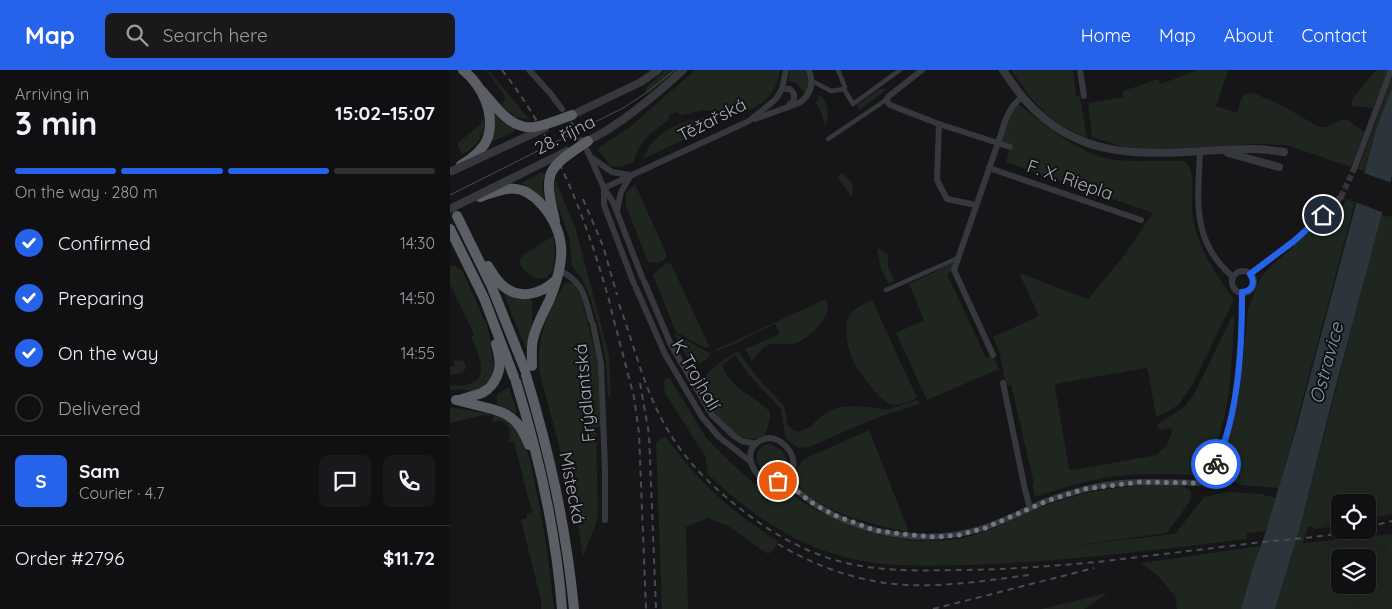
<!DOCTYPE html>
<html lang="en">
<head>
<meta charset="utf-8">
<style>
	:root { --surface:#101012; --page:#19191b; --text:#f1f3f6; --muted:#9c9d9f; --line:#303032; --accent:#2563eb }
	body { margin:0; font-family:Quicksand,sans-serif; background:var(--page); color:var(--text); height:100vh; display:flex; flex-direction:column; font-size:19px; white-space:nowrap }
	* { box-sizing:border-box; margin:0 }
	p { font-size:16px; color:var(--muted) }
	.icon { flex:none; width:28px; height:28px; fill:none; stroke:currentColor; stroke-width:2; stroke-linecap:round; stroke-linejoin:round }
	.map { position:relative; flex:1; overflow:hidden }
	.sheet { display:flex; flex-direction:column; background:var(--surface); width:450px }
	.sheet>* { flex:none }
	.fabs { position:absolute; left:881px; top:424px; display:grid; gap:10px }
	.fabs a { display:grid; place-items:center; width:45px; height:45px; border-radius:8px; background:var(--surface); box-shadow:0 5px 20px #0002,0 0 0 1px var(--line); font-size:25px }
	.pin { position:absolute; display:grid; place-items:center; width:42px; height:42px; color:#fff; margin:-21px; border:2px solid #fff; border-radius:50%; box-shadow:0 1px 5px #0007 }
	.courier { position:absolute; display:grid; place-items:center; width:50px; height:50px; margin:-25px; border:4px solid #2563eb; border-radius:50%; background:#fff; color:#222; box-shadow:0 1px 6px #0007 }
	.head em { font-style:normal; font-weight:800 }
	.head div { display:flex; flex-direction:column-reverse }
	.head { display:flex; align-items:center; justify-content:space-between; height:85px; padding:0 15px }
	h1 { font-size:32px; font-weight:800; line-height:38px }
	.bar { display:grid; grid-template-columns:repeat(4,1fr); gap:8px 5px; align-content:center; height:60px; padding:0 15px }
	.bar i { height:6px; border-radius:4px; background:var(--line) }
	.bar .current { background:var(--accent) }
	.bar p { grid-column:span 4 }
	.line { display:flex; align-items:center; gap:12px; padding:0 15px; border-top:1px solid var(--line) }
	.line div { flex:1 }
	.round { display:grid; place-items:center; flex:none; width:52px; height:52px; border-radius:8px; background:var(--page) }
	ol { padding:0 15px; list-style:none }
	li { display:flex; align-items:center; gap:15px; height:55px }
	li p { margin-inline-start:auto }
	li .icon { padding:5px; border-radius:50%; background:var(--accent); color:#fff; stroke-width:4 }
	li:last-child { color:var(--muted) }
	li i { width:28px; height:28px; border:2px solid var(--line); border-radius:50% }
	header { display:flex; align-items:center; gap:30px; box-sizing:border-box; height:70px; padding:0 25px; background:var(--accent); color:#fff }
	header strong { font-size:24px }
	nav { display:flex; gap:28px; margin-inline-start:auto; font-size:18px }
	.search { width:350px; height:45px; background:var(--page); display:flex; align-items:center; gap:12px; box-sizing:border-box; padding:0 18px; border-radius:8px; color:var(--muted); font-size:19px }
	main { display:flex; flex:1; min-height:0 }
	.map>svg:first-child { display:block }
	.green { fill:#1e261f; fill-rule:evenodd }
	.water { fill:#2c353c }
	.pier { fill:#161618 }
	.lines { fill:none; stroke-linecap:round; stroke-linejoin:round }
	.minor-tunnel { stroke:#333438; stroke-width:6; stroke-dasharray:6 3; stroke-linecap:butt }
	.pedestrian { stroke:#37383d; stroke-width:4.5 }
	.minor { stroke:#37383d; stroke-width:6 }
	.tertiary { stroke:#37383d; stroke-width:8 }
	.trunk { stroke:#5b5e65; stroke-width:10 }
	.tram { stroke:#4a4c52; stroke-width:1 }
	.rail { stroke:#4a4c52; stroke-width:2; stroke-dasharray:6 5; stroke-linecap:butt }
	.tertiary-bridge { stroke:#37383d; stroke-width:8 }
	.trunk-bridge { stroke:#5b5e65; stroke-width:10 }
	.done { stroke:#757880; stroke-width:5; stroke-dasharray:0 9 }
	.route { stroke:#2563eb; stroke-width:6 }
	.labels { text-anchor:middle; stroke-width:4; stroke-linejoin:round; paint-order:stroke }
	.street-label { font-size:18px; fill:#a8adb8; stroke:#111113 }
	.water-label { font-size:19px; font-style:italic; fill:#7f9bb3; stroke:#111113 }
</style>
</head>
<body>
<header>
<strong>Map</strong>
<div class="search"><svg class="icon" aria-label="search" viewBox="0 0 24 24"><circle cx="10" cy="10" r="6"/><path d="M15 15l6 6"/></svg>Search here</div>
<nav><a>Home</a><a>Map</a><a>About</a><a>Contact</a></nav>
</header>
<main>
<section class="sheet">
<div class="head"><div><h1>3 min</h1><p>Arriving in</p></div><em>15:02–15:07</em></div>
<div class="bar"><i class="current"></i><i class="current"></i><i class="current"></i><i></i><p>On the way · 280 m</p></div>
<ol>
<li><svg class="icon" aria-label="check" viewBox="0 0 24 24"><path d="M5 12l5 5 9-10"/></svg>Confirmed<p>14:30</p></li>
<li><svg class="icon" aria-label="check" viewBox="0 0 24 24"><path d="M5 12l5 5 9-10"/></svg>Preparing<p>14:50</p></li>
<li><svg class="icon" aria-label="check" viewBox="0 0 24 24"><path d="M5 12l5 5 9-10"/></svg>On the way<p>14:55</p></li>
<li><i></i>Delivered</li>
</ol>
<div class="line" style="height:90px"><b class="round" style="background:var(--accent);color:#fff">S</b><div><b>Sam</b><p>Courier · 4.7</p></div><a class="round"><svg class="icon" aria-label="chat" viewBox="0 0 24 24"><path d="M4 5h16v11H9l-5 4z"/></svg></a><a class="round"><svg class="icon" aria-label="phone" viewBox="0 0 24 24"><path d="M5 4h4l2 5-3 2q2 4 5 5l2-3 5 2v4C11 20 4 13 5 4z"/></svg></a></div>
<div class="line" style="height:65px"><div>Order #2796</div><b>$11.72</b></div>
</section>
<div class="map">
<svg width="942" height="539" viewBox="0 0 942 539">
	<rect width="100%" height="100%" fill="#161618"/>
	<g class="green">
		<path d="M36,0H38L80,50L65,47L52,35L55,29L54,25Z"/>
		<path d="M216,0H227L198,24L195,18Z"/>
		<path d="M245,0H330C327,21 316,33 297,41C294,42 290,45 286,45C281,46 275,43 271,42L269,43L254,40L231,45L226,42L220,44L218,51C202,61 188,72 184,92L170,97L161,96L147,79L181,56Z"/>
		<path d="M340,0H357L359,16L355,24L346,13L338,11Z"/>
		<path d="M561,0H623L626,26L630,27L637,68C598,52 584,34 561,0Z"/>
		<path d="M748,0H778L766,36L787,43C789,36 791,24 798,23C809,21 858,51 870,57C881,59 886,49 896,49L914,62L901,97L836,75L809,74L684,80L642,67L638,33L673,27V21L708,9L711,14Z"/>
		<path d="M926,0H939L923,38L902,36L901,33L903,28Z"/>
		<path d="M942,7V18L926,59L914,101L908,99Z"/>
		<path d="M429,19H437L410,40L407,35Z"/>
		<path d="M370,25C379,34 380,46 375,57L372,45L366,33Z"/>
		<path d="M565,31C591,53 631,86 665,90C688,92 712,90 735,91C747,104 741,123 742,139C745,176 764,200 784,230L742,315L734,327L728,335L717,342L706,347L698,300L695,298L606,314L605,317L619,399L622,400L707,385L717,375L723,360L720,358L711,360L708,358V354L733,338L743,326L781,249L785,245C781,291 782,341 762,384C760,388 759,394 756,398C752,402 747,403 742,405C715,404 687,403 660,407C634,411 610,419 585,427L582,415L584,414L561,315L556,316L549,280L543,267L589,246L569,203L638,229L673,187L703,143L556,92L561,74L549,70Z"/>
		<path d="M44,43L53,52L65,59L64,62L44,71L41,69L43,44Z"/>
		<path d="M34,47C36,64 27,77 12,85L8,76V73L30,55Z"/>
		<path d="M250,48H257L262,51L257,59L193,89C202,64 226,53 250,48Z"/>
		<path d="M92,102L95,103L92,117L95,131L83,120L73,115V112Z"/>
		<path d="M393,103L403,114L402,128L387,106Z"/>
		<path d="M105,109L126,160L150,251L159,286L161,329L158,325L156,292L150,261L140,227L131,207L122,196L119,167L104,125Z"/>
		<path d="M185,114L216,183V188L209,193L198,192L176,136V123Z"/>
		<path d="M891,127L905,132L829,418L792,415L770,405L781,366L790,319L798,239L808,214L812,205L877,145L891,140L896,130Z"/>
		<path d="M931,145L942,147V444L918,449V432H890V455L866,459L858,456L853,473L942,464V539H825L851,454ZM890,488H918V515H890Z"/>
		<path d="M103,166C105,177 106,192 101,202C93,218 71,202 69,190L73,185Z"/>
		<path d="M427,178L438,185V197L445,211L439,214L431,199Z"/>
		<path d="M216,193L221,194L259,276L255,278L226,262L203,205Z"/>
		<path d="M501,194L504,195V200L497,204L536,288L543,285L549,299L477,330L446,263L474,250L459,214Z"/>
		<path d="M0,196H5L12,200L37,256L42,274L40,275L44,296L42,307L38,313L31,318L23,321L8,319L0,320V316C5,315 11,316 16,315C42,310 28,282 21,268L24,264L0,214Z"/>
		<path d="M116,212L124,214L131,227L149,297L152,357L146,358L148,445C145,460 138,472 133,486L123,426L90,305C85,271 97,240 116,212Z"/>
		<path d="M54,224L70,228L81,229L82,231V262L79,277L76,279Z"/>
		<path d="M376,229C384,245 361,267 347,273C337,276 325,272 315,276L302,291L295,279L330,264L325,254L293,269L292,271L267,281V279Z"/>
		<path d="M422,230L467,328C459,332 449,336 441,334C430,331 408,301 403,290C398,281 394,258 398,248C402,238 413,235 422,230Z"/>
		<path d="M224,263L259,283L262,281L257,289L250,293L239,290Z"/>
		<path d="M288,281L303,302L333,335L336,342L337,354L344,361C359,364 366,348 378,342C392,333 413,337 429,338L435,340L468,330L470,334L431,346L359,377L349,378L338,371L335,366L331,339L299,305L285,285L272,295C280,319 304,325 320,342V349L315,365C309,368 303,370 296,368C279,365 247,327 255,308C262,296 276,288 288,281Z"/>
		<path d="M6,290L14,291L16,298L12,303L0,305V297L5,295L4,291Z"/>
		<path d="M219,307L257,369L283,395L313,421L326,415C336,419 345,427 354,433C363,438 372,443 381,447C420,468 474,477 517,467C544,460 568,446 594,436C632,422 672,414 713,415C723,415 733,414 741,421L740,431L717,463L621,476L725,464L754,427L779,422L811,424L826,428L816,461L797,463V469C705,480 612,492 519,495C474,496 427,498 384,484C336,469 294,439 258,404L255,386L215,323L213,311Z"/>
		<path d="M59,317L67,342L65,343L56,338L47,335V325Z"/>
		<path d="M0,337L41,344L40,346L34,345L0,353Z"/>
		<path d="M44,344C53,346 60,351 66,359C79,377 83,403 87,424C95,463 100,500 104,539H91V530L71,450L77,448V444L82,442L64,372H59C60,363 61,356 52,351L42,352Z"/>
		<path d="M419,360L459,462C433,458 340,436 346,400L354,389Z"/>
		<path d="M215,366C247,411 281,442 328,471L325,478L318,484L278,456L258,448L236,457L238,539H212L206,372Z"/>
		<path d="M320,374L332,380L337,389L335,399L326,405C313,405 303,393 308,380L314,375Z"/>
		<path d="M810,476L791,539H727L725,526L708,506L691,493Z"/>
		<path d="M658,523L634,539H591Z"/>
	</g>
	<path class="water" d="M942,18V106L883,327L851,454L825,539H791L803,497L816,461L846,359L926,59Z"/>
	<path class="pier" d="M911,102L942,113L934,143L903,131Z"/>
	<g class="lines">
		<g class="minor-tunnel">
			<path d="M115,45L135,77"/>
			<path d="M891,127L904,99"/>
		</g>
		<g class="pedestrian">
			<path d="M362,11L381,21L394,19L395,17L388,0"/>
			<path d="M394,19L403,34L450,0"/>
			<path d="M378,69L436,30"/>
			<path d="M436,220L508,188"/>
		</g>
		<g class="minor">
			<path d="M79,0L100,23L112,39"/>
			<path d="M472,0L439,26L436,30L440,35L489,54L548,73L504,200L543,285"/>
			<path d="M630,0L634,26"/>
			<path d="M332,19H340L344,24V30L339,35"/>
			<path d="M305,49L349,33C361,25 364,14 359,0"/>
			<path d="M489,54L487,110L497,129L526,135"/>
			<path d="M560,77L548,73C554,56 557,36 573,27"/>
			<path d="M137,80L154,118L163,132L192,207"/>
			<path d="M750,81C748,131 741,171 783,207"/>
			<path d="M142,88L162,102L180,105"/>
			<path d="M539,98L691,150"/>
			<path d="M904,99L941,0"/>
			<path d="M154,118L299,51L326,29L332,19L336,0"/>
			<path d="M154,119V135L184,214"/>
			<path d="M167,141L171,122L181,105"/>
			<path d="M110,201C133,211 135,227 141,250"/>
			<circle cx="793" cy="212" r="11"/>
			<path d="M800,204L844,171L891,127"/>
			<path d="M194,211L221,275L262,345L284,366L292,371L306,374"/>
			<path d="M186,218L215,284L252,347L269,367L301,392"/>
			<path d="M143,254L151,294L155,400V450"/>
			<path d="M553,313L575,420L580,438"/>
			<path d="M320,368C343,371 355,405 328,411C301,416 286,371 320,368Z"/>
			<path d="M335,408C382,461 467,479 533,458C555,451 575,440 596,431C607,427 620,423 632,420C670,409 710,412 749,413C788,397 792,261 792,222"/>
		</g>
		<g class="tertiary">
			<path d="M553,0C560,10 567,21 576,31C640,103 720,79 804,79C814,79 824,81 834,82"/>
			<path d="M122,45L191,12L208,0"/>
			<path d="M154,62C183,44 208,23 233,0"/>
			<path d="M778,83L829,97"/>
		</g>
		<g class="trunk">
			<path d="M11,95C21,89 34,79 38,67C45,43 32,15 13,0"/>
			<path d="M30,127C56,117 72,112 92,135C119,166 114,195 99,231C93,243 86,256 83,269C81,278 82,287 82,296"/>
			<path d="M7,146L41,215L75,300"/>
			<path d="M0,159L34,228L64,307"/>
			<path d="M38,196C42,202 46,210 52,215C68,230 90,225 105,211"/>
			<path d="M76,305C100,385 116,456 124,539"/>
			<path d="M66,312C89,386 106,461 112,539"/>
			<path d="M41,316C52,302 51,291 46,274"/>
			<path d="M6,330L42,339"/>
			<path d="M9,330L32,323L38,319"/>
			<path d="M45,340C64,345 72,357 79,375"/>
		</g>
		<path class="tram" d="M0,125L175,37L197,22L225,0"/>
		<g class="rail">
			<path d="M52,0C106,69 137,150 160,234"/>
			<path d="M133,129L153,176L167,225"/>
			<path d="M169,234C184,275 194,319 216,357C233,387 256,411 282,432C312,457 347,479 385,490C423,501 462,501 502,500C554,500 605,496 656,491C705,485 755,479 804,473C837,469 872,468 904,460"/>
			<path d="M161,239L184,327L189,363L196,539"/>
			<path d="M190,313L199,364L206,539"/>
			<path d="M918,457L942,451"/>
			<path d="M328,474C375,502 428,518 484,515C516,514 548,509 579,505"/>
			<path d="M483,539L644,498"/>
		</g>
		<g class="tertiary-bridge">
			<path d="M134,73L154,62"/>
			<path d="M2,101L95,58"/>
			<path d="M0,139L117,81"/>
		</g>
		<g class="trunk-bridge">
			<path d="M32,21C45,36 61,60 84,57C97,55 110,49 122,45"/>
			<path d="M105,151C93,101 96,99 138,71"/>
		</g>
	</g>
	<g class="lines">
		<path class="done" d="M328,411L335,408L348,422L365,435L387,446L424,460L460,465L484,467L509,465L535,458L597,431L634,419L690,412L749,413L758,407L766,394"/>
		<path class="route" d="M766,394C789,341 792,280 792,222C802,221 806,213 800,204L844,171L873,145"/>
	</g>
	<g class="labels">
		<g class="street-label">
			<text transform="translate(262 50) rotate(-27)" y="6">Těžařská</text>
			<text transform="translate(115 65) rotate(-27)" y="6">28. října</text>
			<text transform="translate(620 110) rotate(19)" y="6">F. X. Riepla</text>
			<text transform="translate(246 305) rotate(60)" y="6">K Trojhalí</text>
			<text transform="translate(135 323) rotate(-95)" y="6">Frýdlantská</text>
			<text transform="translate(122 418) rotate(79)" y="6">Místecká</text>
		</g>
		<g class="water-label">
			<text transform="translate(876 293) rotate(-75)" y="7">Ostravice</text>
		</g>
	</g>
</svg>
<div class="fabs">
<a><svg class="icon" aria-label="locate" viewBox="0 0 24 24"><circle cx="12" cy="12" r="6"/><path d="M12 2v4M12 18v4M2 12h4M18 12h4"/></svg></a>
<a><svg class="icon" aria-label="layers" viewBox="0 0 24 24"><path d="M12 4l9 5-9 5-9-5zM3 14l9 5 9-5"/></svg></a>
</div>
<div class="pin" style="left:328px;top:411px;background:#ea580c"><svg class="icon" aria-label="bag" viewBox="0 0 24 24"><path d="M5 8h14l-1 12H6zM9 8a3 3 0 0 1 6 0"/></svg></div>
<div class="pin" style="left:873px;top:145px;background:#1f2937"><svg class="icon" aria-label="home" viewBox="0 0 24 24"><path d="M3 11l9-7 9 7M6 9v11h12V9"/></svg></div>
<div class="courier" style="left:766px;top:394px"><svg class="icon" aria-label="bike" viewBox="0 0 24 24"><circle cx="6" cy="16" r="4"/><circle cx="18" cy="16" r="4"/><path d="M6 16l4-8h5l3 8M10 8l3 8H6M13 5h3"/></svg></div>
</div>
</main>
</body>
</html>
